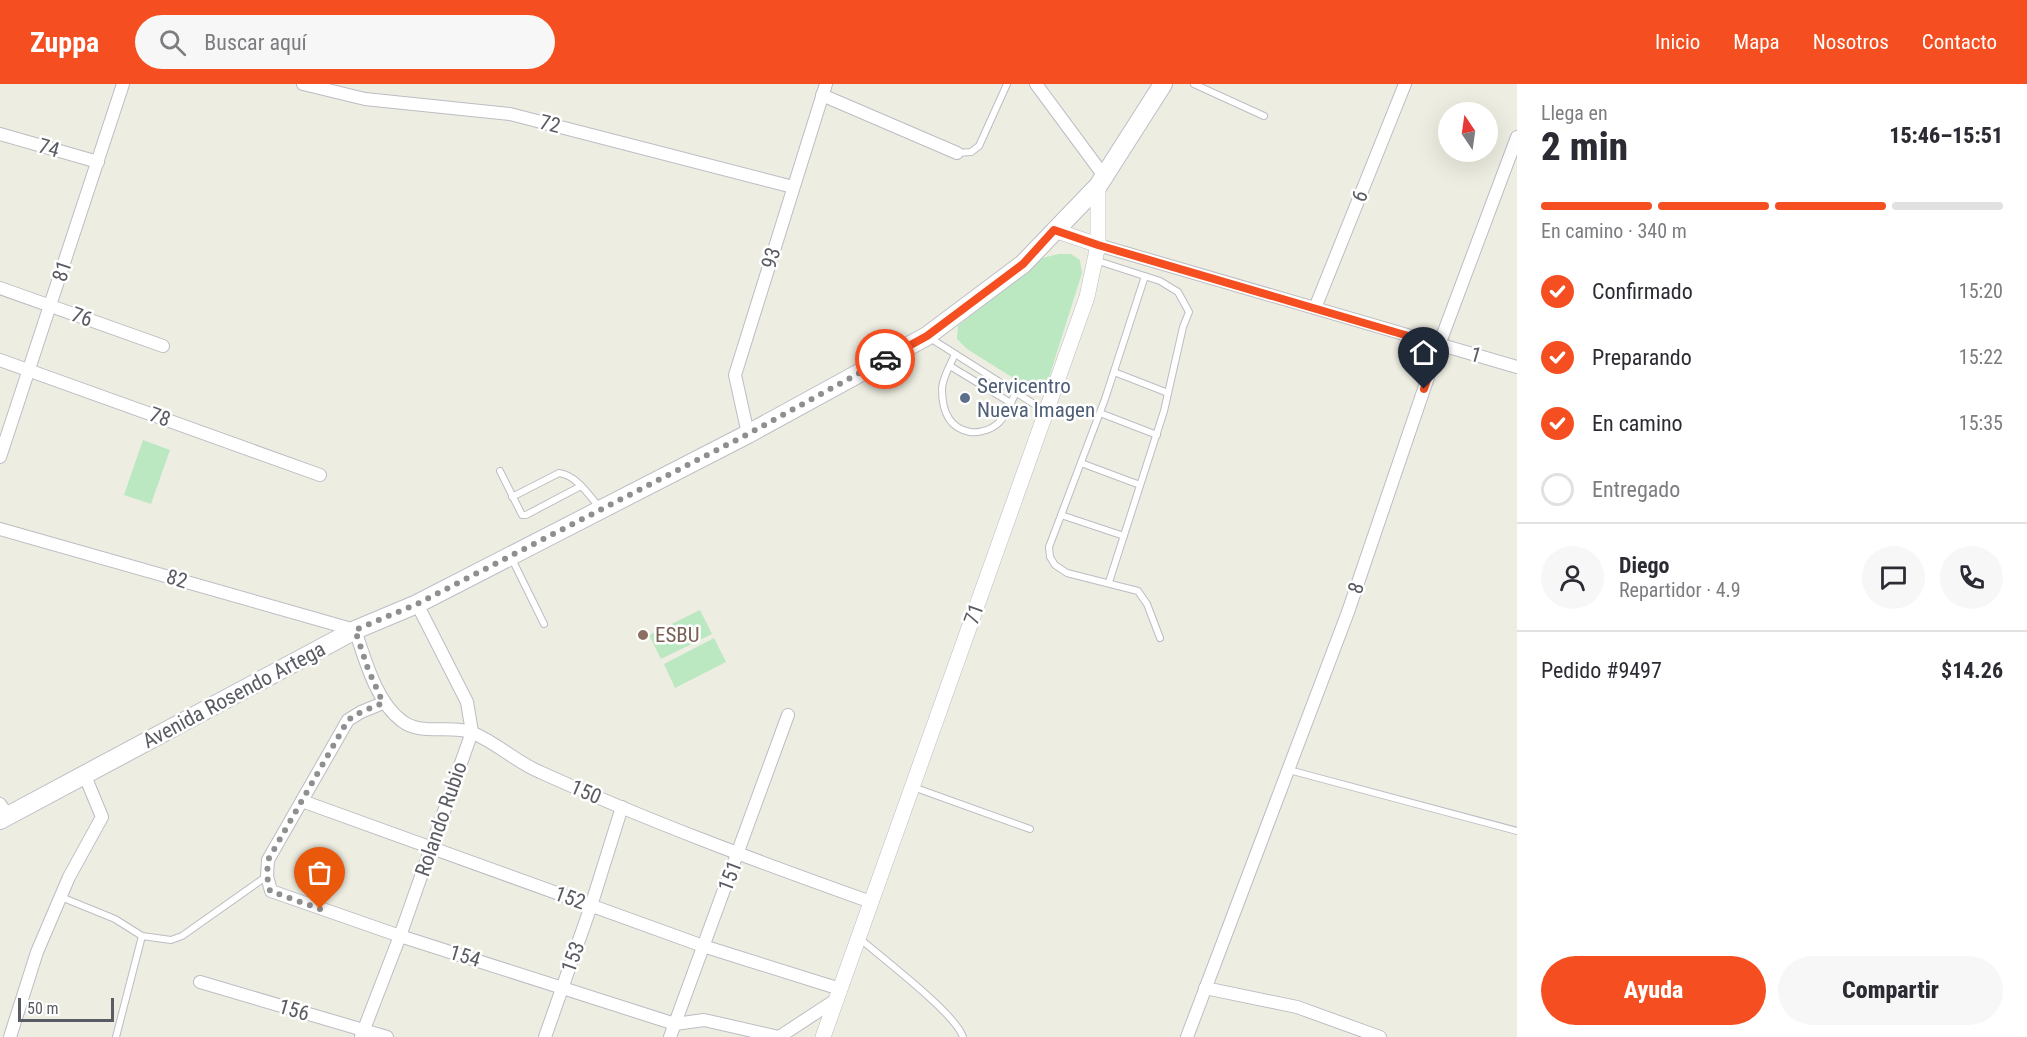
<!DOCTYPE html>
<html lang="es">
<head>
<meta charset="utf-8">
<style>
	:root { --surface:#fff; --page:#f7f7f7; --text:#2b2b33; --muted:#7c7c81; --line:#e1e1e2; --accent:#f54e20 }
	body { margin:0; font-family:"Roboto Condensed",sans-serif; background:var(--page); color:var(--text); height:100vh; display:flex; flex-direction:column; font-size:22px; white-space:nowrap }
	* { box-sizing:border-box; margin:0 }
	p { font-size:20px; color:var(--muted) }
	.icon { flex:none; width:33px; height:33px; fill:none; stroke:currentColor; stroke-width:2; stroke-linecap:round; stroke-linejoin:round }
	.map { position:relative; flex:1; overflow:hidden }
	.panel { display:flex; flex-direction:column; background:var(--surface); width:510px }
	.panel>* { flex:none }
	.needle { width:39px; rotate:347deg }
	.fabs { position:absolute; left:1438px; top:18px; display:grid; gap:12px }
	.fabs a { display:grid; place-items:center; width:60px; height:60px; border-radius:50%; background:var(--surface); box-shadow:0 6px 24px #0002; font-size:30px }
	.scale { position:absolute; left:18px; bottom:15px; width:96px; box-sizing:border-box; padding-left:6px; border:3px solid #5a5c63; border-top:0; font-size:16px; line-height:21px; white-space:nowrap; color:#5a5c63; -webkit-text-stroke:4px #fff; paint-order:stroke }
	.pin { position:absolute; display:grid; place-items:center; width:51px; height:51px; color:#fff; margin:-62px -26px; border-radius:50% 50% 50% 0; rotate:-45deg; box-shadow:0 0 6px #0007 }
	.pin .icon { rotate:45deg }
	.courier { position:absolute; display:grid; place-items:center; width:60px; height:60px; margin:-30px; border:4px solid #f54e20; border-radius:50%; background:#fff; color:#222; box-shadow:0 2px 8px #0007 }
	.overview em { font-style:normal; font-weight:800 }
	.overview div { display:flex; flex-direction:column-reverse }
	.overview { display:flex; align-items:center; justify-content:space-between; height:102px; padding:0 24px }
	h1 { font-size:39px; font-weight:800; line-height:45px }
	.bar { display:grid; grid-template-columns:repeat(4,1fr); gap:9px 6px; align-content:center; height:72px; padding:0 24px }
	.bar i { height:8px; border-radius:4px; background:var(--line) }
	.bar .active { background:var(--accent) }
	.bar p { grid-column:span 4 }
	.line { display:flex; align-items:center; gap:15px; padding:0 24px; border-top:2px solid var(--line) }
	.line div { flex:1 }
	.round { display:grid; place-items:center; flex:none; width:63px; height:63px; border-radius:32px; background:var(--page) }
	ol { padding:0 24px; list-style:none }
	li { display:flex; align-items:center; gap:18px; height:66px }
	li p { margin-inline-start:auto }
	li .icon { padding:6px; border-radius:50%; background:var(--accent); color:#fff; stroke-width:4 }
	li:last-child { color:var(--muted) }
	li i { width:33px; height:33px; border:3px solid var(--line); border-radius:50% }
	.cta { display:flex; gap:12px; margin-top:auto; padding:12px 24px }
	.cta a { flex:1; height:69px; border-radius:36px; background:var(--accent); color:#fff; font-size:24px; font-weight:800; line-height:69px; text-align:center }
	.cta a+a { background:var(--page); color:var(--text) }
	header { display:flex; align-items:center; gap:36px; box-sizing:border-box; height:84px; padding:0 30px; background:var(--accent); color:#fff }
	header strong { font-size:28px }
	nav { display:flex; gap:33px; margin-inline-start:auto; font-size:21px }
	.search { width:420px; height:54px; background:var(--page); display:flex; align-items:center; gap:15px; box-sizing:border-box; padding:0 21px; border-radius:33px; color:var(--muted); font-size:22px }
	main { display:flex; flex:1; min-height:0 }
	.map>svg:first-child { display:block }
	.green { fill:#bbe8c1 }
	.lines { fill:none; stroke-linecap:round; stroke-linejoin:round }
	.service-casing { stroke:#bcbdc4; stroke-width:8 }
	.minor-casing { stroke:#bcbdc4; stroke-width:14 }
	.tertiary-casing { stroke:#bcbdc4; stroke-width:16 }
	.secondary-casing { stroke:#bcbec6; stroke-width:20 }
	.service { stroke:#fff; stroke-width:6 }
	.minor { stroke:#fff; stroke-width:12 }
	.tertiary { stroke:#fff; stroke-width:15 }
	.secondary { stroke:#fff; stroke-width:18 }
	.done { stroke:#8e8f8f; stroke-width:6; stroke-dasharray:0 10.8 }
	.route { stroke:#f54e20; stroke-width:8 }
	.service-dot { fill:#5c6f8a; stroke:#fff; stroke-width:2 }
	.education-dot { fill:#8d6e63; stroke:#fff; stroke-width:2 }
	.labels { text-anchor:middle; stroke-width:5; stroke-linejoin:round; paint-order:stroke }
	.street-label { font-size:21px; fill:#5a5c63; stroke:#fff }
	.service-label { font-size:21px; fill:#4e5e75; stroke:#fff; text-anchor:start }
	.education-label { font-size:21px; fill:#785e54; stroke:#fff; text-anchor:start }
</style>
</head>
<body>
<header>
<strong>Zuppa</strong>
<div class="search"><svg class="icon" aria-label="search" viewBox="0 0 24 24"><circle cx="10" cy="10" r="6"/><path d="M15 15l6 6"/></svg>Buscar aquí</div>
<nav><a>Inicio</a><a>Mapa</a><a>Nosotros</a><a>Contacto</a></nav>
</header>
<main>
<div class="map">
<svg width="1517" height="953" viewBox="0 0 1517 953">
	<rect width="100%" height="100%" fill="#eeede1"/>
	<g class="green">
		<path d="M1059,170H1071L1080,176L1082,189L1045,306L1037,309L967,265L957,255L958,242L1042,174Z"/>
		<path d="M143,356L170,366L151,420L124,411Z"/>
		<path d="M700,526L712,550L661,575L649,551Z"/>
		<path d="M714,554L726,578L675,604L664,580Z"/>
	</g>
	<g class="lines">
		<g class="service-casing">
			<g id="service">
				<path d="M1194,0L1264,32"/>
				<path d="M957,69L971,68L979,62L1007,0"/>
				<path d="M1095,176L1160,197L1178,208L1189,228L1183,243L1164,327L1109,498"/>
				<path d="M1145,192L1105,315L1049,463L1050,473L1055,481L1067,489L1138,507L1147,520L1160,554"/>
				<path d="M930,254L1045,327"/>
				<path d="M955,270C951,280 942,294 942,305C942,326 948,344 970,348C976,349 987,347 993,343C1005,336 1010,321 1016,308"/>
				<path d="M950,282L1011,319"/>
				<path d="M1114,288L1168,309"/>
				<path d="M1100,329L1157,351"/>
				<path d="M1081,379L1140,401"/>
				<path d="M500,387L522,431H526L581,402"/>
				<path d="M512,413L559,389C576,391 589,411 599,423"/>
				<path d="M1061,431L1124,452"/>
				<path d="M511,473L544,540"/>
				<path d="M1289,686L1517,747"/>
				<path d="M913,703L1030,745"/>
				<path d="M61,813L115,835L142,852L116,953"/>
				<path d="M142,852L171,856L182,852L267,792"/>
				<path d="M859,854C881,873 956,930 963,953"/>
			</g>
		</g>
		<g class="minor-casing">
			<g id="minor">
				<path d="M303,0L365,15L510,30L793,103"/>
				<path d="M1036,0L1104,92"/>
				<path d="M822,11L957,69"/>
				<path d="M0,50L98,78"/>
				<path d="M1098,161L1517,283"/>
				<path d="M0,204L163,262"/>
				<path d="M1315,224L1405,0"/>
				<path d="M0,276L320,391"/>
				<path d="M748,350L735,291L826,0"/>
				<path d="M0,373L123,0"/>
				<path d="M0,445L355,546C365,575 376,618 402,637C421,652 452,640 473,649C497,659 516,678 540,688C648,737 759,778 871,818"/>
				<path d="M383,619L361,628L348,636L268,776L267,792L271,807L400,852L675,940L704,936L779,953"/>
				<path d="M302,717L703,862L840,905"/>
				<path d="M0,720L8,732"/>
				<path d="M200,898L387,953"/>
				<path d="M1205,904L1297,923L1380,953"/>
				<path d="M10,953L37,868L69,793L102,733L85,692"/>
				<path d="M361,953L400,852L472,648L467,618L417,520"/>
				<path d="M545,953L591,822L622,723"/>
				<path d="M670,953L788,631"/>
				<path d="M779,953L837,915"/>
				<path d="M1187,953L1348,528L1439,261L1517,53"/>
			</g>
		</g>
		<g class="tertiary-casing">
			<g id="tertiary">
				<path d="M1054,146L1098,161"/>
				<path d="M823,953L1087,213L1098,161V102"/>
			</g>
		</g>
		<g class="secondary-casing">
			<path id="secondary" d="M0,736L355,546L417,520L748,350L927,252L1023,180L1098,102L1163,0"/>
		</g>
		<use href="#service" class="service"/>
		<use href="#minor" class="minor"/>
		<use href="#tertiary" class="tertiary"/>
		<use href="#secondary" class="secondary"/>
	</g>
	<g class="lines">
		<path class="done" d="M320,825L270,807L267,792L268,776L348,636L361,628L383,619L368,585L355,546L417,520L748,350L885,275"/>
		<path class="route" d="M885,275L927,252L1023,180L1054,146L1098,161L1439,261L1424,305"/>
	</g>
	<circle class="service-dot" cx="965" cy="314" r="6"/>
	<circle class="education-dot" cx="643" cy="551" r="6"/>
	<g class="labels">
		<g class="street-label">
			<text transform="translate(550 40) rotate(14)" y="7">72</text>
			<text transform="translate(49 64) rotate(16)" y="7">74</text>
			<text transform="translate(1360 112) rotate(-68)" y="7">6</text>
			<text transform="translate(771 174) rotate(-73)" y="7">93</text>
			<text transform="translate(62 187) rotate(-72)" y="7">81</text>
			<text transform="translate(82 233) rotate(20)" y="7">76</text>
			<text transform="translate(1476 271) rotate(16)" y="7">1</text>
			<text transform="translate(160 333) rotate(20)" y="7">78</text>
			<text transform="translate(177 495) rotate(16)" y="7">82</text>
			<text transform="translate(1356 504) rotate(-71)" y="7">8</text>
			<text transform="translate(974 530) rotate(-70)" y="7">71</text>
			<text transform="translate(234 611) rotate(-28)" y="7">Avenida Rosendo Artega</text>
			<text transform="translate(586 708) rotate(23)" y="7">150</text>
			<text transform="translate(441 735) rotate(-71)" y="7">Rolando Rubio</text>
			<text transform="translate(730 792) rotate(-69)" y="7">151</text>
			<text transform="translate(570 814) rotate(20)" y="7">152</text>
			<text transform="translate(465 872) rotate(17)" y="7">154</text>
			<text transform="translate(573 873) rotate(-70)" y="7">153</text>
			<text transform="translate(294 926) rotate(16)" y="7">156</text>
		</g>
		<g class="service-label">
			<text x="977" y="309">Servicentro<tspan x="977" dy="24">Nueva Imagen</tspan></text>
		</g>
		<g class="education-label">
			<text x="655" y="558">ESBU</text>
		</g>
	</g>
</svg>
<div class="fabs">
<a><svg class="needle" viewBox="-14 -14 28 28"><path d="M0-13l5 13h-10z" fill="#e53935"/><path d="M0 13l5-13h-10z" fill="#7c7c81"/></svg></a>
</div>
<div class="scale">50 m</div>
<div class="pin" style="left:320px;top:825px;background:#ea580c"><svg class="icon" aria-label="bag" viewBox="0 0 24 24"><path d="M5 8h14l-1 12H6zM9 8a3 3 0 0 1 6 0"/></svg></div>
<div class="pin" style="left:1424px;top:305px;background:#1f2937"><svg class="icon" aria-label="home" viewBox="0 0 24 24"><path d="M3 11l9-7 9 7M6 9v11h12V9"/></svg></div>
<div class="courier" style="left:885px;top:275px"><svg class="icon" aria-label="car" viewBox="0 0 24 24"><path d="M5 17H2v-5l4-1 3-4h7l3 4 3 1v5h-3M9 17h6M6 11h13"/><circle cx="7" cy="17" r="2"/><circle cx="17" cy="17" r="2"/></svg></div>
</div>
<section class="panel">
<div class="overview"><div><h1>2 min</h1><p>Llega en</p></div><em>15:46–15:51</em></div>
<div class="bar"><i class="active"></i><i class="active"></i><i class="active"></i><i></i><p>En camino · 340 m</p></div>
<ol>
<li><svg class="icon" aria-label="check" viewBox="0 0 24 24"><path d="M5 12l5 5 9-10"/></svg>Confirmado<p>15:20</p></li>
<li><svg class="icon" aria-label="check" viewBox="0 0 24 24"><path d="M5 12l5 5 9-10"/></svg>Preparando<p>15:22</p></li>
<li><svg class="icon" aria-label="check" viewBox="0 0 24 24"><path d="M5 12l5 5 9-10"/></svg>En camino<p>15:35</p></li>
<li><i></i>Entregado</li>
</ol>
<div class="line" style="height:108px"><a class="round"><svg class="icon" aria-label="person" viewBox="0 0 24 24"><circle cx="12" cy="8" r="4"/><path d="M4 21q1-7 8-7t8 7"/></svg></a><div><b>Diego</b><p>Repartidor · 4.9</p></div><a class="round"><svg class="icon" aria-label="chat" viewBox="0 0 24 24"><path d="M4 5h16v11H9l-5 4z"/></svg></a><a class="round"><svg class="icon" aria-label="phone" viewBox="0 0 24 24"><path d="M5 4h4l2 5-3 2q2 4 5 5l2-3 5 2v4C11 20 4 13 5 4z"/></svg></a></div>
<div class="line" style="height:78px"><div>Pedido #9497</div><b>$14.26</b></div>
<div class="cta"><a>Ayuda</a><a>Compartir</a></div>
</section>
</main>
</body>
</html>
